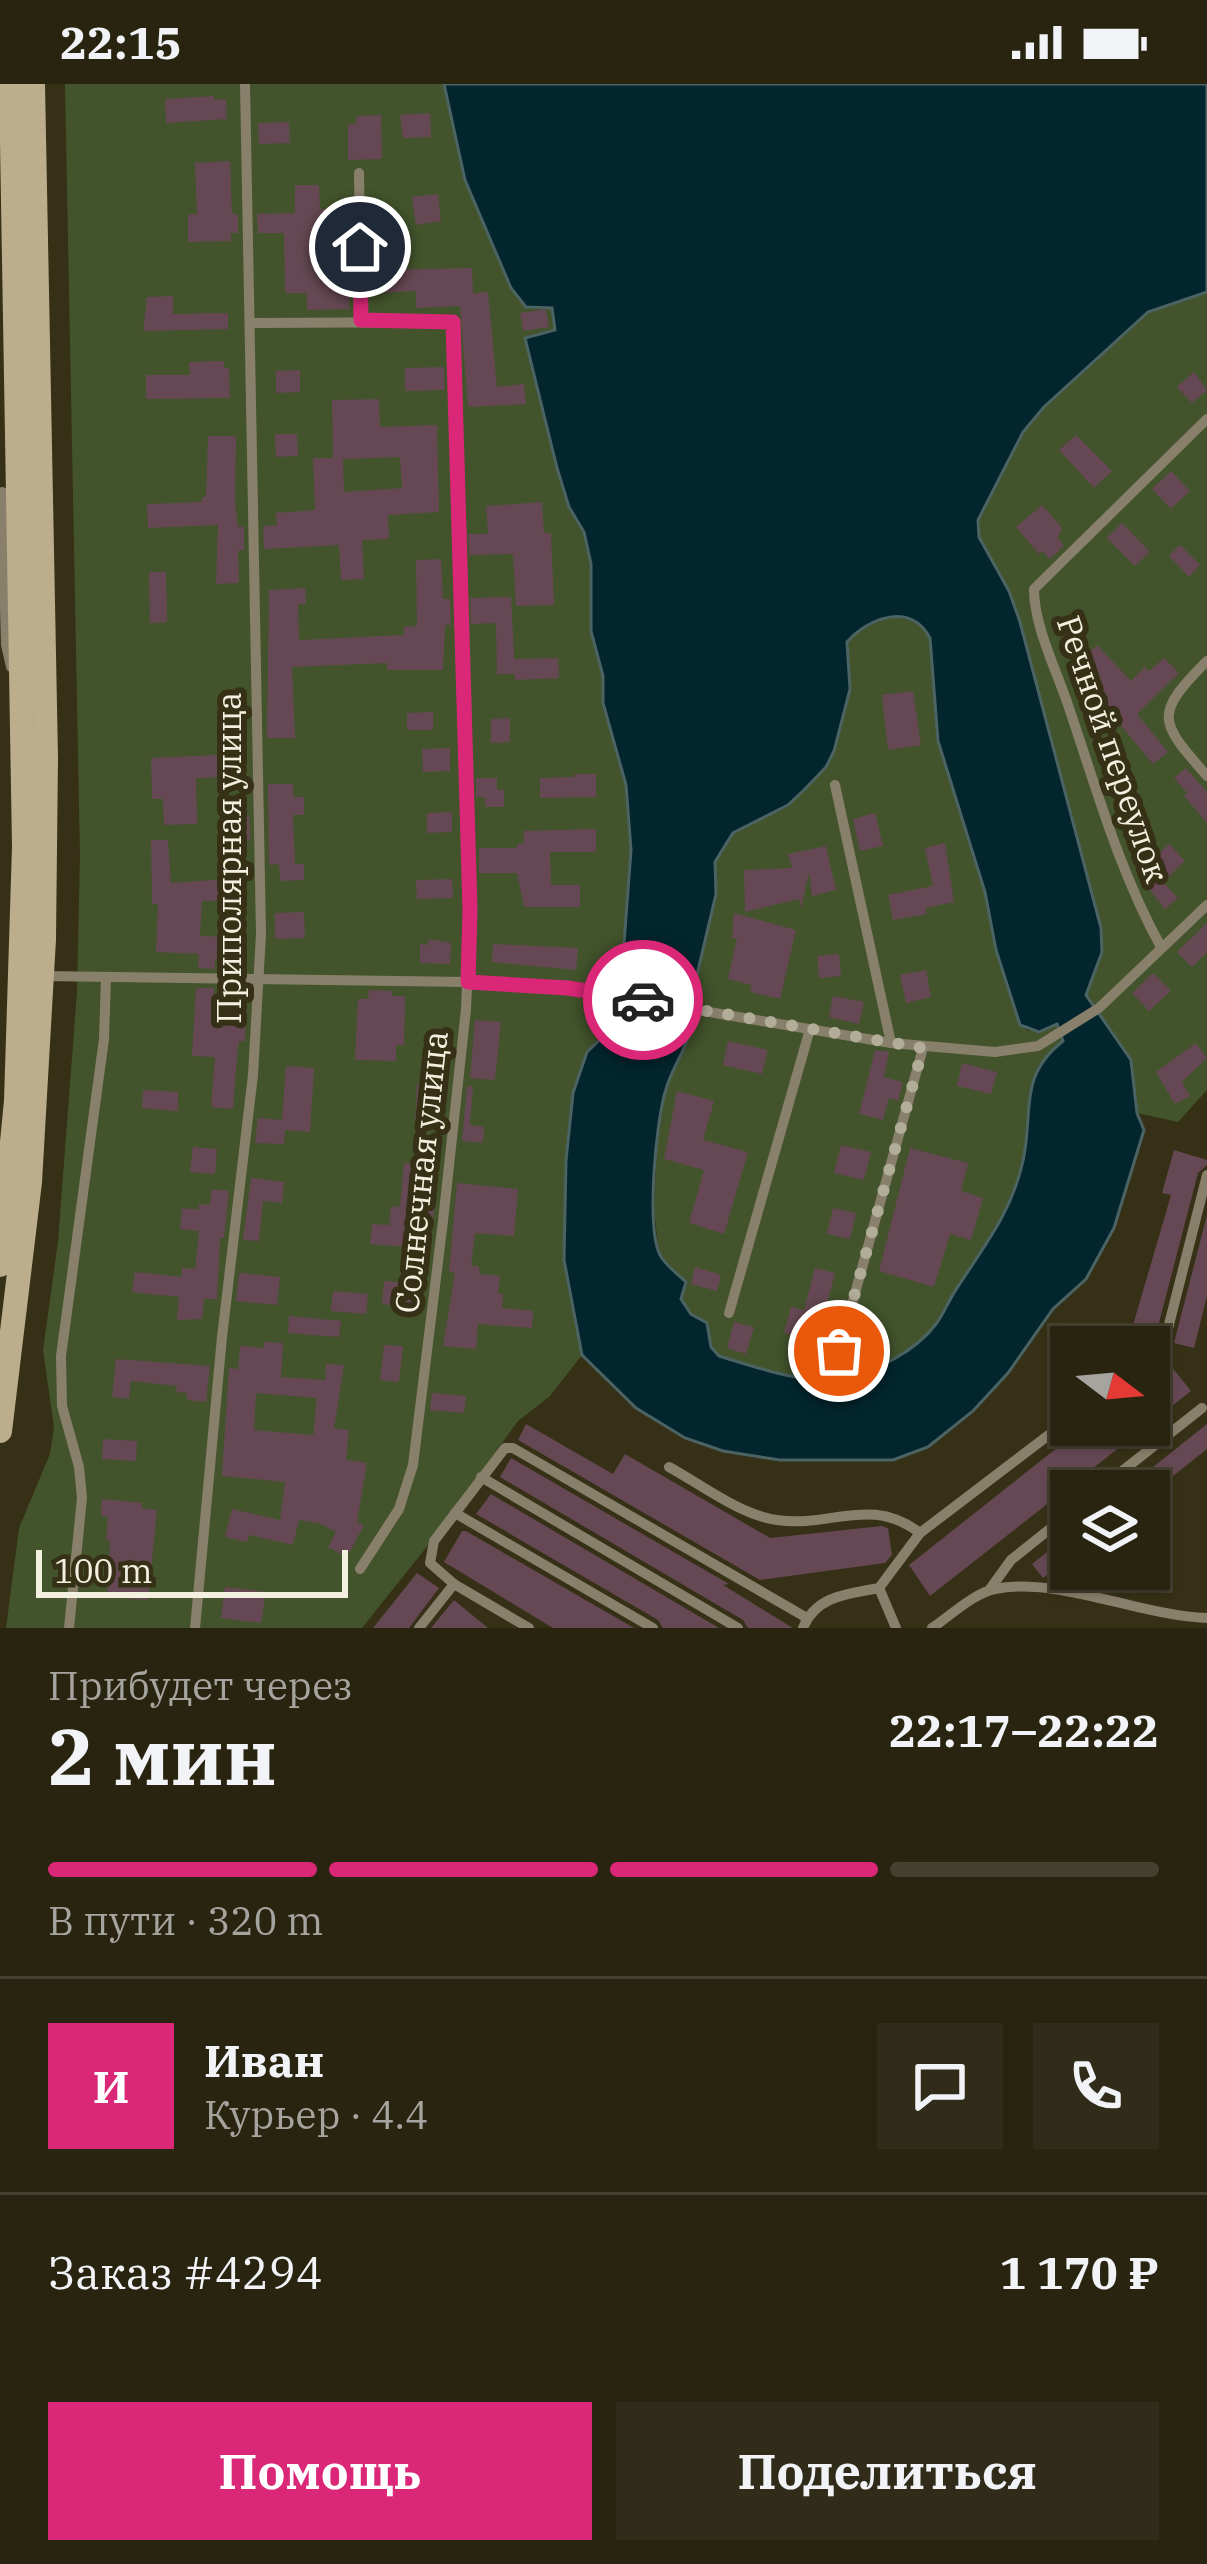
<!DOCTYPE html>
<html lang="ru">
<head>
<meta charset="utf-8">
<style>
	:root { --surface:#282410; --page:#302c19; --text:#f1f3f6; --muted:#a5a49f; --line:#444130; --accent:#db2777 }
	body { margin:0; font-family:"IBM Plex Serif",serif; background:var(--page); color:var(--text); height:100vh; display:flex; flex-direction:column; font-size:45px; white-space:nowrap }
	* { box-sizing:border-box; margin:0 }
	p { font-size:39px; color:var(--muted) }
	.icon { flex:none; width:66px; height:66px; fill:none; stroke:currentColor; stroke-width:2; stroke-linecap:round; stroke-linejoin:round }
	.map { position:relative; height:1544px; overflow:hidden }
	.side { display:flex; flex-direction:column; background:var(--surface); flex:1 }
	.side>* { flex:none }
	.needle { width:78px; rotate:106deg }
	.buttons { position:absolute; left:1050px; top:1242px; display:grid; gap:24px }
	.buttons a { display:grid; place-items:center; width:120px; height:120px; border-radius:0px; background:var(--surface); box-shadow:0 3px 9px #0004,0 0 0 3px var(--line); font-size:60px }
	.scale { position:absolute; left:36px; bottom:30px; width:312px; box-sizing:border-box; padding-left:12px; border:6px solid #f3f0e0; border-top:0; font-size:33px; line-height:42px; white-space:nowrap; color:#f3f0e0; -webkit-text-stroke:9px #363016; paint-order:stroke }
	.pin { position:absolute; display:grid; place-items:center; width:102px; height:102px; color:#fff; margin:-51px; border:6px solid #fff; border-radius:50%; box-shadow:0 3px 12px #0007 }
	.courier { position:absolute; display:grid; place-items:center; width:120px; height:120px; margin:-60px; border:9px solid #db2777; border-radius:50%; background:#fff; color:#222; box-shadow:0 3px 15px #0007 }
	.summary em { font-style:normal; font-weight:800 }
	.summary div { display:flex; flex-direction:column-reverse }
	.summary { display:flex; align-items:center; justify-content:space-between; height:204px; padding:0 48px }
	h1 { font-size:78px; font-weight:800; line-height:90px }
	.bar { display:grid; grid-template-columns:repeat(4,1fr); gap:18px 12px; align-content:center; height:144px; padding:0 48px }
	.bar i { height:15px; border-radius:9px; background:var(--line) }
	.bar .active { background:var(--accent) }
	.bar p { grid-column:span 4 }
	.line { display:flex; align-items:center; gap:30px; padding:0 48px; border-top:3px solid var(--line) }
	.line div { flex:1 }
	.round { display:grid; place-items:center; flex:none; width:126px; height:126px; border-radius:0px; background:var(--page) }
	.action { display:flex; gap:24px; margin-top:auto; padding:24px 48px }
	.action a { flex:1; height:138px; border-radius:0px; background:var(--accent); color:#fff; font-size:48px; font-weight:800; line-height:138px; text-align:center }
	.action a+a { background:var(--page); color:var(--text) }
	.status { display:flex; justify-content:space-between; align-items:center; height:84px; padding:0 60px; background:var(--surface); direction:ltr }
	.status svg { height:33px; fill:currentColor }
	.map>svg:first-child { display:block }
	.green { fill:#43542c }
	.water { fill:#03262e; stroke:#4b6363; stroke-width:3 }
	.building { fill:#654853; fill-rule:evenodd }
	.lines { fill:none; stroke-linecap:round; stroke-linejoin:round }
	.service { stroke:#89806c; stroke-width:10 }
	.secondary { stroke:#bcad8d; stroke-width:24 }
	.done { stroke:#b1ad99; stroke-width:12; stroke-dasharray:0 21.6 }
	.route { stroke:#db2777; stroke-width:15 }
	.labels { text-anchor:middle; stroke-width:12; stroke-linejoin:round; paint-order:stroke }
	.street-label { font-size:33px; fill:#f3f0e0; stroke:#363016 }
</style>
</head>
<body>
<div class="status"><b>22:15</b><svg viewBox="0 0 49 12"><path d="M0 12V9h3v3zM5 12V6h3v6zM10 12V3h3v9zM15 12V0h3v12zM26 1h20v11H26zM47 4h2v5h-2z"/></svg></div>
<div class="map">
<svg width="1207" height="1544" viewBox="0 0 1207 1544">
	<rect width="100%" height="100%" fill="#363016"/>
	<g class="green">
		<path d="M65,0H444L465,96L511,203L552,223L555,246L525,255L557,384L569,423L584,448L591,480V547L603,592V619L626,701L631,766L623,873L656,907L685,908L695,899L716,810L715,778L721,768L733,749L788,720L826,683L834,667L850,605L847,559C869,533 911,518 930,554L938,657L985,808L996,866L1020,941L1028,947L1057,940L1063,957C1017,992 1034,1032 1022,1081C1011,1129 985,1162 958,1201C950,1213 945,1229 936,1241C924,1256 910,1266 894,1275C828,1311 786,1292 719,1272L711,1263L706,1239L691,1230L681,1214L686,1198L659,1170L654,1126L658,1035L667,1001L691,944L573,1009C563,1101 559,1181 582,1271L550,1312L518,1337L425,1465L362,1544H6L19,1444L50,1370L54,1343L43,1266L58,1158L77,907L80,772Z"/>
		<path d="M1207,208V1006L1178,1038L1137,1029L1131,976L1086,911L1093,893L1101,844L1020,538L1009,507L979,453L978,436L1023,348L1044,323L1148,228Z"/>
	</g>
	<path class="water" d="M444,0H1207V208L1148,228L1044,323L1023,348L978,436L979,453L1009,507L1020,538L1101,844L1102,868L1086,911L1131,976L1137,1029L1144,1046L1114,1144L1086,1195L1053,1225L1008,1289L973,1327L928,1363L893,1376H780L723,1367L685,1354L636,1324L582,1271L564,1176L566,1076L573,1009L587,968L606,950L640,931L680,935L691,944C686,966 672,984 666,1005C656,1036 646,1143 660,1171C666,1182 678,1190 686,1198L681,1215L691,1230L707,1239L711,1263L719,1272C786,1292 828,1311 894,1275C910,1266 924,1256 936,1240C945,1228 950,1213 959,1201C985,1161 1011,1128 1022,1081C1035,1030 1016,994 1063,957L1057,940L1039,948L1020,941L996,866L985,808L938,657L930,554C911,518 869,533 847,558L850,605L834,667L826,683L805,705L788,721L733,749L721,768L715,778L716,810L695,899L685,908C656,910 632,903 623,873L631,766L626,701L603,619V592L591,547V480L584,448L569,423L557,384L525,254L555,246L552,224L526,223L511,204L465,96Z"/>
	<g class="building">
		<path d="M214,12V16L226,15L227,35L166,39L165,15Z"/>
		<path d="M430,29L431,53L403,54L400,31Z"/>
		<path d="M381,31L382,75L348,76V40H356L357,32Z"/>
		<path d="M289,38L290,59L259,60L258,39Z"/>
		<path d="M230,77L232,130H238V149H231V157L188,158V131L197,130L195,79Z"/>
		<path d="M295,101H319L320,125L348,124L349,225L307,226V209H285L284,149H258L257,130L295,129Z"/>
		<path d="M438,110L441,137L416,141L412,113Z"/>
		<path d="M384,133L385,186L472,184L473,209L488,208L497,303L524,300L526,320L468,323L460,222L416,224V207L370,209L369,134Z"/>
		<path d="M173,212V230L228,229V245L143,247L147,213Z"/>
		<path d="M546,225L549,243L523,247L520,229Z"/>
		<path d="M224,277V284H229L230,314L146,315V291H190L189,278Z"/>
		<path d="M444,283L445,306L405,307V284Z"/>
		<path d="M300,286V308L276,309V287Z"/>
		<path d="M1194,288L1207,306L1192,319L1177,303Z"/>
		<path d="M379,315L380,343L437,341L439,428L388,431L389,455L362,456L364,495L341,496L339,461L264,465L263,442L277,441L276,429L315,426L313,374H333L332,316ZM400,373L402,404L344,408L343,375Z"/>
		<path d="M275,350H297L298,372L276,373Z"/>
		<path d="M1076,351L1112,387L1094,404L1059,366Z"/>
		<path d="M208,352H236L235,419L238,443H244V466L238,467L239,499L216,500L218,441L148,444L147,420L202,418V413H206Z"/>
		<path d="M1171,387L1190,407L1171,425L1152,405Z"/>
		<path d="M542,418L544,449H551L554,521L516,522L513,470L469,471L468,450H488L486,422Z"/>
		<path d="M1042,421L1062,444L1058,454L1064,462L1050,475L1042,467L1039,470L1016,443Z"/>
		<path d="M1122,439L1150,468L1135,482L1107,454Z"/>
		<path d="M1180,461L1200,481L1189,493L1169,472Z"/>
		<path d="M441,475L443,515H450L451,541H445L443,586H387V579L292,583L295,654H267L269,506L305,504L306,520H298L299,556L404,551V543L417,542L416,476Z"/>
		<path d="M149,488H166L167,538L150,539Z"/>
		<path d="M511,513L515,590H497L496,539L471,540L470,514Z"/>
		<path d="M1097,561L1131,597L1145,583L1149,587L1164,574L1179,589L1137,630L1168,668L1153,680L1073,584Z"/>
		<path d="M558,574L559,594L515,596L514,575Z"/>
		<path d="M913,607L921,661L888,666L882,611Z"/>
		<path d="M433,628V646H407V629Z"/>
		<path d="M510,634V658L491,659V635Z"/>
		<path d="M450,664V687L423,688L422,665Z"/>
		<path d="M239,670V693L196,694L197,740L164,741L163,715H152L151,674Z"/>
		<path d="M1186,684L1207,708V739L1184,712L1187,709L1174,694Z"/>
		<path d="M575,690H596V713L540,714V694L574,693Z"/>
		<path d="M476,694H497V706H504V723H485V713H476Z"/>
		<path d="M268,700H293V713H304V731H293L295,780H304V796L280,797L279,780L269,781Z"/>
		<path d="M452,728V748L427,749V729Z"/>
		<path d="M875,729L883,762L860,767L853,735Z"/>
		<path d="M249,731L250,757L230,758V732Z"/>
		<path d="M596,745V768H550L551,801H580V823H524L517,789H479V764H517V760H523L524,747Z"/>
		<path d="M151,756H168L171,799L241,794V816L202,817L200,852L230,853L229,875L215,874V885L198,884L199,870L156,868L158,820H152Z"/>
		<path d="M945,759L954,818L925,824L927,830L893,836L888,811L933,802L925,764Z"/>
		<path d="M1169,760L1185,777L1163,798L1178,814L1165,825L1137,790Z"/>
		<path d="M826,762L836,806L812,812L809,788L801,824L799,815L745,828L744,786L792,784L788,770Z"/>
		<path d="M452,795L453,814L417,815L416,796Z"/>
		<path d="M304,828L305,854L275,855V829Z"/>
		<path d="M734,829L796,846L780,915L750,908L752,901L728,895L737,855L732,854Z"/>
		<path d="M1207,839V868L1192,883L1177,868Z"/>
		<path d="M428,855L451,859L450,880L420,879V860L428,861Z"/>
		<path d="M493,860L578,864L576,886L492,878Z"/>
		<path d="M839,870L841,892L819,894L817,872Z"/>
		<path d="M926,886L931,913L906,919L900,891Z"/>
		<path d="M1153,889L1171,907L1149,927L1132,909Z"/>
		<path d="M196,904H214V915L247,917L245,957H239L237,972L233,1025L211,1023L215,973L192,972Z"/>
		<path d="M369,906L392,907V912H405L404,961H396V977L355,976L358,915H368Z"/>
		<path d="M833,912L864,918L859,940L829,933Z"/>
		<path d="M475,936L501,938L495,996L470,994Z"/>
		<path d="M728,957L768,966L762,990L723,981Z"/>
		<path d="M1196,959L1207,974L1182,998L1190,1012L1175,1020L1156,988Z"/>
		<path d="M875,966L889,968L884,993L903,998L898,1017L889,1014L883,1036L859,1030Z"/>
		<path d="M962,979L997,988L991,1010L957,1002Z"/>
		<path d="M286,982L314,984L310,1048L285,1046L284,1060L255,1059L258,1034L282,1036Z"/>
		<path d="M417,999L448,1001L443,1043L415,1041Z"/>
		<path d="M467,1002L473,1003L470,1041L484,1043L483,1059L462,1057Z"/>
		<path d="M143,1006L178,1008V1027L142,1024Z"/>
		<path d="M677,1007L714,1017L703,1056L748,1068L724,1150L689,1139L704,1086L664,1075Z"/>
		<path d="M841,1061L871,1068L864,1096L834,1089Z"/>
		<path d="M193,1063L217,1065L215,1090L190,1088Z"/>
		<path d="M910,1064L968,1079L961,1107L983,1114L971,1156L950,1150L934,1203L879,1187Z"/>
		<path d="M1174,1066L1207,1076V1081L1198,1089L1155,1254L1131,1248L1171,1111L1162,1109Z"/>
		<path d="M404,1079L430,1081L429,1097H437L430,1165L370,1160L372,1140L389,1141L391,1122L400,1123Z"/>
		<path d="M251,1094L284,1098L282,1119L263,1117L259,1157L243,1156Z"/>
		<path d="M457,1099L518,1105L514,1152L475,1149L471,1182H479V1190L500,1192L498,1210H503L502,1224L533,1227L532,1244L478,1240L476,1265L443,1262L455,1189L449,1188Z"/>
		<path d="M212,1105L229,1107L224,1154H220L217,1215H204L202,1235L177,1236L179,1213L132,1208L135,1188L181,1193L182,1184L195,1185L199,1147L180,1145L182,1124L199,1126V1120L210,1121Z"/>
		<path d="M833,1124L856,1129L850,1155L827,1150Z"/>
		<path d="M1207,1131V1212L1194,1264L1174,1259Z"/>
		<path d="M695,1183L721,1191L717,1207L691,1200Z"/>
		<path d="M815,1184L835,1189L817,1258L784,1249L791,1223L804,1226Z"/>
		<path d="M239,1189L280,1193L277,1221L236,1217Z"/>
		<path d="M384,1197L419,1200L417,1224L382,1220Z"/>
		<path d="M333,1207L368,1210L366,1230L331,1227Z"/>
		<path d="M289,1232L341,1237L339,1253L288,1249Z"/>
		<path d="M734,1238L754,1243L746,1270L727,1264Z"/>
		<path d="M264,1258L283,1259L281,1293L325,1296L326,1280L344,1281L334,1344L349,1346L346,1376L367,1379L357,1438L364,1441L347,1473L328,1463L336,1448L319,1439L299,1436L293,1461L249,1451L247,1458L225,1453L232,1425L280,1436L285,1398L222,1392L229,1284L238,1285L240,1262L264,1264ZM256,1309L317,1314L313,1351L254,1346Z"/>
		<path d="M384,1261L403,1262L399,1298L380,1296Z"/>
		<path d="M116,1275L210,1282L206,1318L187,1316V1309L176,1308L177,1302L131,1297L129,1315L112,1313Z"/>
		<path d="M1167,1277L1191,1307L1149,1340V1292Z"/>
		<path d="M432,1309L466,1312L464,1329L430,1326Z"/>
		<path d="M526,1340L613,1390L625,1370L770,1454L882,1442L888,1444L892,1471L885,1479L760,1496L518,1356Z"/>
		<path d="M1207,1340V1365L1154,1407H1123Z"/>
		<path d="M1086,1341H1148L930,1512L909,1481Z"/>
		<path d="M103,1355L137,1357L136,1377L102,1375Z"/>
		<path d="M511,1374L729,1500L723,1501L793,1544H748L743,1536L500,1393Z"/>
		<path d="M491,1410L719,1544H663L658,1536L476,1430Z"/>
		<path d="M102,1415L142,1419L141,1424L157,1426L148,1516L107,1513L110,1457L106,1456L108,1433L101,1432Z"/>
		<path d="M462,1447H466L634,1544H553L444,1478Z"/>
		<path d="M1071,1449V1473L1043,1494L1032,1480Z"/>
		<path d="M417,1489L439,1504L409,1544H373Z"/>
		<path d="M225,1503L266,1508L261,1539L221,1534Z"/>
		<path d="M454,1516L488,1544H431Z"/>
	</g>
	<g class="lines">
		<g class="service">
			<path d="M359,89L361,236"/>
			<path d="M250,239L453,238L469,856L466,925L443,1137L413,1381L399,1425L360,1485"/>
			<path d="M2,408L6,561L11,583"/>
			<path d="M1207,577C1153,631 1159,637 1207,692"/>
			<path d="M835,701L891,959"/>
			<path d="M1161,863C1119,787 1096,703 1068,621C1056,585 1034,542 1034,505L1207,335"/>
			<path d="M43,892L468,898L568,904L891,959L995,968L1038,962L1099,924L1207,821"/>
			<path d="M729,1229L810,945"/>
			<path d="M839,1267L923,964"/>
			<path d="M1149,1274L1163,1264L1207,1091"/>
			<path d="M669,1383C702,1401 740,1431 777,1436C832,1444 870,1411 920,1449"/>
			<path d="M481,1393L738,1544"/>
			<path d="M1097,1407L1202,1324"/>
			<path d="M455,1429L653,1544"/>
			<path d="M879,1504L896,1544"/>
			<path d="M990,1505L1011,1476L1071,1428"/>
			<path d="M69,1544L82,1414L79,1383L62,1322L61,1272L104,955L106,893"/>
			<path d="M195,1544L222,1253L253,991L261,850L245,0"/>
			<path d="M419,1544L454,1500"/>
			<path d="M529,1544L454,1500L430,1479L434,1457L505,1364H513L807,1534"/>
			<path d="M803,1544C816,1511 849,1510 879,1504L920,1449L1071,1334"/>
			<path d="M932,1544C950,1532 974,1509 995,1505C1056,1492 1141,1532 1207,1534"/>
		</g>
		<g class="secondary">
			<path d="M0,1181L16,1017L24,763L11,0"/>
			<path d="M0,1347L30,1098L44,855L46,674L33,0"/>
		</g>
	</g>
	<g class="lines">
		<path class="done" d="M643,916L923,964L839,1267"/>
		<path class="route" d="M360,163L361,236L453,238L470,826L468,898L568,904L643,916"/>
	</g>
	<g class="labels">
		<g class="street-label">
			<text transform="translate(1113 665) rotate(71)" y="12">Речной переулок</text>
			<text transform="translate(229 774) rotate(-90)" y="12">Приполярная улица</text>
			<text transform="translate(421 1088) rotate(-84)" y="12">Солнечная улица</text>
		</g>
	</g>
</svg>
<div class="buttons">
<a><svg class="needle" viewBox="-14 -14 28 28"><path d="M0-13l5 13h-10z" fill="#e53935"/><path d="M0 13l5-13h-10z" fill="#a5a49f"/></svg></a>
<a><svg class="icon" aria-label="layers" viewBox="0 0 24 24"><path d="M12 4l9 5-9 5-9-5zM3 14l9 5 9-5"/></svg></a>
</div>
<div class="scale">100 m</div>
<div class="pin" style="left:839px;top:1267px;background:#ea580c"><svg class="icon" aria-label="bag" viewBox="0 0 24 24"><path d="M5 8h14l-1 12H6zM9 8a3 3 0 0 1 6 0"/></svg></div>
<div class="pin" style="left:360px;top:163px;background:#1f2937"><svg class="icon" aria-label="home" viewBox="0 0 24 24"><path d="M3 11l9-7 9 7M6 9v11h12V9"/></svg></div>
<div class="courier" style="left:643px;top:916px"><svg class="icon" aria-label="car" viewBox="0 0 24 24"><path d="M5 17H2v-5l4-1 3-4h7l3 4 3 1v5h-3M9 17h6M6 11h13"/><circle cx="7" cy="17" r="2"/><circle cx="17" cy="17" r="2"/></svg></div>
</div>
<section class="side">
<div class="summary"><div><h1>2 мин</h1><p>Прибудет через</p></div><em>22:17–22:22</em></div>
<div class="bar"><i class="active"></i><i class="active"></i><i class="active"></i><i></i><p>В пути · 320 m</p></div>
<div class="line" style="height:216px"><b class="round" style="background:var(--accent);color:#fff">И</b><div><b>Иван</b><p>Курьер · 4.4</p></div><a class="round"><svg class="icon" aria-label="chat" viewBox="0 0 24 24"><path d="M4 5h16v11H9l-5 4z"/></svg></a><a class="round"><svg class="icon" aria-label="phone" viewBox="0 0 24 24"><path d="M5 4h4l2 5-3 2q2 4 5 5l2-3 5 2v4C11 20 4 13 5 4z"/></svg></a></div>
<div class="line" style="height:156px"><div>Заказ #4294</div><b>1 170 ₽</b></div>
<div class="action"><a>Помощь</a><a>Поделиться</a></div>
</section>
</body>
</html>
